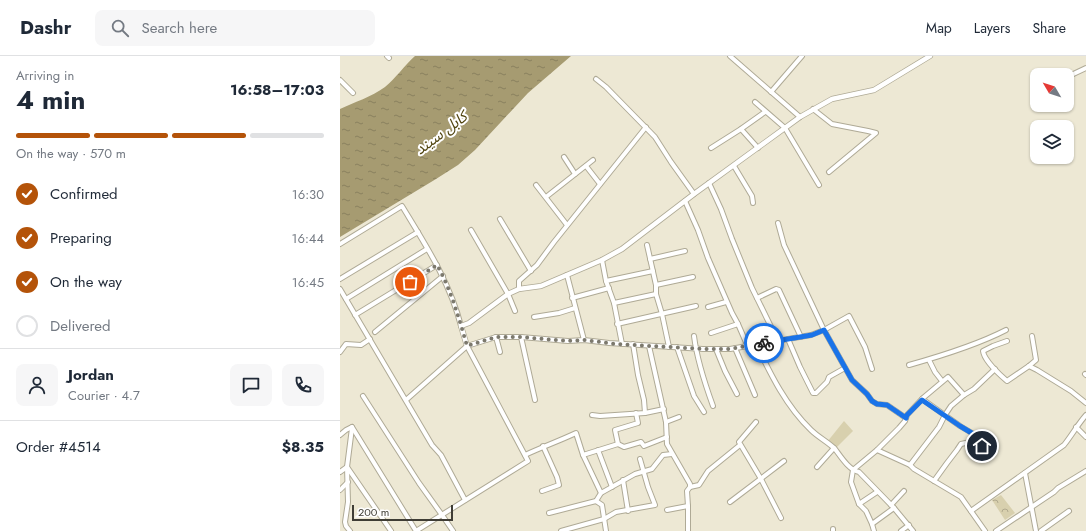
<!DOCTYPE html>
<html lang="en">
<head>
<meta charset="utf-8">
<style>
	:root { --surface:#fff; --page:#f6f6f7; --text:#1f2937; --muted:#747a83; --line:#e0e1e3; --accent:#b45309 }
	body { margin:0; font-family:Jost,"Noto Sans Arabic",sans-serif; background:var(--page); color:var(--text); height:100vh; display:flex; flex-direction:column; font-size:15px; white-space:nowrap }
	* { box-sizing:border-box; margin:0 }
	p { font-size:13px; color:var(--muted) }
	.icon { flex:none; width:22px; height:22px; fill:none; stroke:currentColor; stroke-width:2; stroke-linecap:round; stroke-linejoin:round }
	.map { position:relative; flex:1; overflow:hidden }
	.details { display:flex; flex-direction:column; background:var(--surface); width:340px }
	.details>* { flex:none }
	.needle { width:26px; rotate:309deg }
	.controls { position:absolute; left:690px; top:12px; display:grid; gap:8px }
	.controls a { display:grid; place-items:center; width:44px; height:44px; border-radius:8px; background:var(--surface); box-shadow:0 1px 3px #0004; font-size:20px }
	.scale { position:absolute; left:12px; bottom:10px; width:101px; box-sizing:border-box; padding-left:4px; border:2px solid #3f3d35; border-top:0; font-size:11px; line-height:14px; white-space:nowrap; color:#3f3d35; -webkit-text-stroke:3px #fff; paint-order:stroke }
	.pin { position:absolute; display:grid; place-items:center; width:34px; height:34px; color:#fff; margin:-17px; border:2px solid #fff; border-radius:50%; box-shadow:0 1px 4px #0007 }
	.courier { position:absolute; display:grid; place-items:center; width:40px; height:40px; margin:-20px; border:3px solid #1a73e8; border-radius:50%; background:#fff; color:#222; box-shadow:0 1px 5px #0007 }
	.summary em { font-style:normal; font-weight:700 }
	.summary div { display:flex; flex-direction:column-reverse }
	.summary { display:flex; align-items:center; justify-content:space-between; height:68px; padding:0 16px }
	h1 { font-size:26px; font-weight:700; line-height:30px }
	.bar { display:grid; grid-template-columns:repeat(4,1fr); gap:6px 4px; align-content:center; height:48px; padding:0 16px }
	.bar i { height:5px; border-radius:3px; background:var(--line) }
	.bar .selected { background:var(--accent) }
	.bar p { grid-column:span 4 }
	.line { display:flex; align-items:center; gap:10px; padding:0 16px; border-top:1px solid var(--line) }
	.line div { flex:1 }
	.round { display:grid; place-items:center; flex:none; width:42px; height:42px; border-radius:8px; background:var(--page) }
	ol { padding:0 16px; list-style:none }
	li { display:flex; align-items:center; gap:12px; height:44px }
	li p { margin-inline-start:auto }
	li .icon { padding:4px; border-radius:50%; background:var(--accent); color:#fff; stroke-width:4 }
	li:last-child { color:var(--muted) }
	li i { width:22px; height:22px; border:2px solid var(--line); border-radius:50% }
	header { display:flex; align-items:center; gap:24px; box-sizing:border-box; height:56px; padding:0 20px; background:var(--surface); border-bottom:1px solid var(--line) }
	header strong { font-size:19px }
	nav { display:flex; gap:22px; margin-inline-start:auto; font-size:14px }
	.search { width:280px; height:36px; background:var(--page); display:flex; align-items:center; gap:10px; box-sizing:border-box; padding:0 14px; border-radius:8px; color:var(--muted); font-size:15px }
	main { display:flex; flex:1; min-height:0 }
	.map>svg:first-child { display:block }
	.green { fill:#d8d0ae }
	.forest { fill:url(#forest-crowns) }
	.water { fill:url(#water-ripples) }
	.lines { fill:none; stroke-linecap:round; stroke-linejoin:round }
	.minor-casing { stroke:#afaa96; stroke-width:6 }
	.tertiary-casing { stroke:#afaa96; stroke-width:6 }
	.minor { stroke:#fff; stroke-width:4 }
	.tertiary { stroke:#fff; stroke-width:4.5 }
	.done { stroke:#7c796d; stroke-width:4; stroke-dasharray:0 7.2 }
	.route { stroke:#1a73e8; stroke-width:5 }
	.labels { text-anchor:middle; stroke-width:4; stroke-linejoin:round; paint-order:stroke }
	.water-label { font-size:15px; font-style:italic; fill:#514510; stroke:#fff }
</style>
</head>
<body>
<header>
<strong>Dashr</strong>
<div class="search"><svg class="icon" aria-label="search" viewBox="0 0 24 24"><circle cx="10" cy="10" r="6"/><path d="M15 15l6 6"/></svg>Search here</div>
<nav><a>Map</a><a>Layers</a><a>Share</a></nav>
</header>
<main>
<section class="details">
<div class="summary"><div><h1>4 min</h1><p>Arriving in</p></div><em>16:58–17:03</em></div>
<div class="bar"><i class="selected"></i><i class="selected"></i><i class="selected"></i><i></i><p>On the way · 570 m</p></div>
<ol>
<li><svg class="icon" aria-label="check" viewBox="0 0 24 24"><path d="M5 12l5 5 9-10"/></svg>Confirmed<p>16:30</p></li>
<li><svg class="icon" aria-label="check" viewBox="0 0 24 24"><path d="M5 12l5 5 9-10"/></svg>Preparing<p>16:44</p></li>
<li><svg class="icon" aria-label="check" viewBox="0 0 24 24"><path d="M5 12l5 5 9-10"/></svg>On the way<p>16:45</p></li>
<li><i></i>Delivered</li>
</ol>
<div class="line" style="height:72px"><a class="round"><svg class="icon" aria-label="person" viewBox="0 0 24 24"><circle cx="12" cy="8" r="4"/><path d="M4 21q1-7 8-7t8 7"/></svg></a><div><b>Jordan</b><p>Courier · 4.7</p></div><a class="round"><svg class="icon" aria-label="chat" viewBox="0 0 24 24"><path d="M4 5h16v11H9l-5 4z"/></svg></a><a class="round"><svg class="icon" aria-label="phone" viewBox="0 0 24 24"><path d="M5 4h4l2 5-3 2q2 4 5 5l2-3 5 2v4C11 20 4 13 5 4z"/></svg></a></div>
<div class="line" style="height:52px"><div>Order #4514</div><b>$8.35</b></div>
</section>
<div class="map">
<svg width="746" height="475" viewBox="0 0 746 475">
	<defs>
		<pattern id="forest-crowns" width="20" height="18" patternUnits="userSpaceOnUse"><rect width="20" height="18" fill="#d8d0ae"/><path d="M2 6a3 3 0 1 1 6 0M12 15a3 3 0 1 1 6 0" fill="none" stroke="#b1aa8e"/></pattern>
		<pattern id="water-ripples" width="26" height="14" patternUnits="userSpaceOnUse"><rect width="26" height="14" fill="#a69b71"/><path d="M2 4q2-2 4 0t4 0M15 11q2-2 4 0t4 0" fill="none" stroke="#89805e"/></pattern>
	</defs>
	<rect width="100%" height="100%" fill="#ede8d4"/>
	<path class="green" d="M504,365L513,375L496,392L487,386Z"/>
	<path class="forest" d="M661,439L675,457L665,464L652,444Z"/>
	<path class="water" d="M75,0H231L188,37L135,94L118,109L96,123L0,181V53C15,46 31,41 45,31C56,22 64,10 75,0Z"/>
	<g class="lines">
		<g class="minor-casing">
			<g id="minor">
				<path d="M47,0L49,2"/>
				<path d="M390,0L460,61"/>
				<path d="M727,21L746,12"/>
				<path d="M256,23L266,31L315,81L331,106L354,138"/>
				<path d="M0,24L13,37"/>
				<path d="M431,36L462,0"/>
				<path d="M415,46L445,72L479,129"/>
				<path d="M473,53L492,68L528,75L536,77L489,116"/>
				<path d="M401,73L418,92"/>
				<path d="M371,92L401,73L425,56"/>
				<path d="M224,101L235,118"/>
				<path d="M246,110L260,128"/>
				<path d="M394,110L412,140L413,147"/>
				<path d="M369,127L381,153L392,183L412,232L438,285"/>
				<path d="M196,129L227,169"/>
				<path d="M206,141L253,104"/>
				<path d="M345,145L358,174L368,202L392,257L398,268L408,291"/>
				<path d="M160,163L191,215"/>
				<path d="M438,167L444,189L484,274L512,324L527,338L532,345L537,348L547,349L566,362"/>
				<path d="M131,174L168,238L175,255"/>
				<path d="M0,188L62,150C85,188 110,226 121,270"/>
				<path d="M307,189L316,229V238L322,258L329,291"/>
				<path d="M310,203L345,195"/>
				<path d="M262,204L266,225L274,247L282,288"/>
				<path d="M227,219L244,284"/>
				<path d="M0,223L78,176"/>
				<path d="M266,225L313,215"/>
				<path d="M316,229L353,221"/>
				<path d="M0,233L92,389L101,399L125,444"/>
				<path d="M179,233V225L197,209L214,186L306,71"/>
				<path d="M232,242L269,232"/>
				<path d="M417,242L436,233L439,234L461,281"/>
				<path d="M6,243L87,193"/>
				<path d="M274,247L316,238"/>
				<path d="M368,251L386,246"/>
				<path d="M15,259L97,209"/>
				<path d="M194,261L219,257L235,252"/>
				<path d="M277,268L356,250"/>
				<path d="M35,276L103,220"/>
				<path d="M371,277L398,268"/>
				<path d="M354,280C357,304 365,328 373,350"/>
				<path d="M156,281L160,296"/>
				<path d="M181,281L195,344"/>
				<path d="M448,283L460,311L473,337H476L487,326L489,321L505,312"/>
				<path d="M667,285L653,290L643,295C644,304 660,319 667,325L689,310L696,304L692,280"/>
				<path d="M293,288L298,319L304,344L305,357"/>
				<path d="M416,288C431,319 446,350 471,374C478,381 488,386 495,393C501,401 509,414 519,416L554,452L573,475"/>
				<path d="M309,290L326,366L327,388L350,428V431L347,435L348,450V475"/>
				<path d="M337,291L354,340L364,356"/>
				<path d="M395,292L415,339"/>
				<path d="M376,293L385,315L397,338"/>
				<path d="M0,296L6,288L21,289L30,283"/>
				<path d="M589,304L595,316L602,325"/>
				<path d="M569,309C601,300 637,289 666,274"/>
				<path d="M689,310L697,314L731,335L746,347"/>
				<path d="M745,318L746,319"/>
				<path d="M23,340L79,427L102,459L113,475"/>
				<path d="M582,343L620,370L637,380L642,389L644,398"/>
				<path d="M66,344L127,290L156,281H181L228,285L244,284L269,287L363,293H390L471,279L484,274L509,260L525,291L532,313"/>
				<path d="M296,357L298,367L275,374L278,388L284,391L301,386L304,390L327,381"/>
				<path d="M252,359L260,360L305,357L324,353"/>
				<path d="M326,366L339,361"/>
				<path d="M416,366L399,386L421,423L441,462"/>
				<path d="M12,371L76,475"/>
				<path d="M736,371L746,381"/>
				<path d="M0,379L6,374L12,371"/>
				<path d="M258,394L272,431"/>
				<path d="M537,394L570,409L574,413L621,441L645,475"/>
				<path d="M185,399C202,391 219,385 236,377L243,399L261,437"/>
				<path d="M243,399L278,388"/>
				<path d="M570,409L599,371L605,359L611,350L624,339L634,333L655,313"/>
				<path d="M477,411L494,392"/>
				<path d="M0,416L7,411L51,475"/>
				<path d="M685,417L696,475"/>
				<path d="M283,424L288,455"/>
				<path d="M594,425L607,407L617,394L621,388L630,386L637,380"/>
				<path d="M350,431L359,429L368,415L400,389"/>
				<path d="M0,434L8,426"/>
				<path d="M202,435L219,429L217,421L203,390"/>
				<path d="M256,445L262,449L266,475"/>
				<path d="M390,446L444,405"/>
				<path d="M519,448L537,436"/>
				<path d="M551,449L564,435"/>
				<path d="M327,454L348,450"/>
				<path d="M631,455L724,389C732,379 738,368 746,359"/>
				<path d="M209,457L256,445L261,437L295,418L312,413L323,399L332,398"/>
				<path d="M532,468L554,452"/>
				<path d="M493,473V475"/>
				<path d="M10,475L6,470L5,466L8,446L7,411L12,372"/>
				<path d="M76,475L188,405L127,290"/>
				<path d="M221,475L264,463L276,456L315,449L308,431L300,403"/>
				<path d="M534,475L532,468L526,455L519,448L511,426L513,414L537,394L559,372L565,365L567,359L582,343L583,342L608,321L624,339"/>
				<path d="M561,475L569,469"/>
				<path d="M656,475L714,436L718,432L746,415"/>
				<path d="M701,475L729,455"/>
			</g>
		</g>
		<g class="tertiary-casing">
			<path id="tertiary" d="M127,290L121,270L129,267L168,238L179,233L201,230L262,204L282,193L354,138L460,61L492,43L534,34L590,0"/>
		</g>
		<use href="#minor" class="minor"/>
		<use href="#tertiary" class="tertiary"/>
	</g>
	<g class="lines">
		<path class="done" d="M70,226L97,209C111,234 119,262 127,290L156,281H180L228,285L244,284L276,288L364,293H390L424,287"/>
		<path class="route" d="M424,287L472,279L484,274L512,324L527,338L532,345L537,348L547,349L566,362L567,359L582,344L620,370L635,379L642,390"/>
	</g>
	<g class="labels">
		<g class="water-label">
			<text transform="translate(101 77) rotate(-37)" y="5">کابل سيند</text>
		</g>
	</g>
</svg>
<div class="controls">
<a><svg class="needle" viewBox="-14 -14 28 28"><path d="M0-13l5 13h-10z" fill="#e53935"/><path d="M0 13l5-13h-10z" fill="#747a83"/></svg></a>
<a><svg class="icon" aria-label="layers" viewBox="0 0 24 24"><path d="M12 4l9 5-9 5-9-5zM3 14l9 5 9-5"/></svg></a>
</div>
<div class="scale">200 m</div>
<div class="pin" style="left:70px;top:226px;background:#ea580c"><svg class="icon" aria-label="bag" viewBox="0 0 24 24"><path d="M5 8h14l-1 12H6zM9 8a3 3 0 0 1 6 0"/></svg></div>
<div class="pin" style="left:642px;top:390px;background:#1f2937"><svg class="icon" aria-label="home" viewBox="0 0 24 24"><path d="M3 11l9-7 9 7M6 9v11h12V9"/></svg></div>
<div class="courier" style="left:424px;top:287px"><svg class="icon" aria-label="bike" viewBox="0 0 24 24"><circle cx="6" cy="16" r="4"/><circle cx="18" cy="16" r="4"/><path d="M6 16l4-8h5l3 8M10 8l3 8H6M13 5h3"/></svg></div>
</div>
</main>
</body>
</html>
